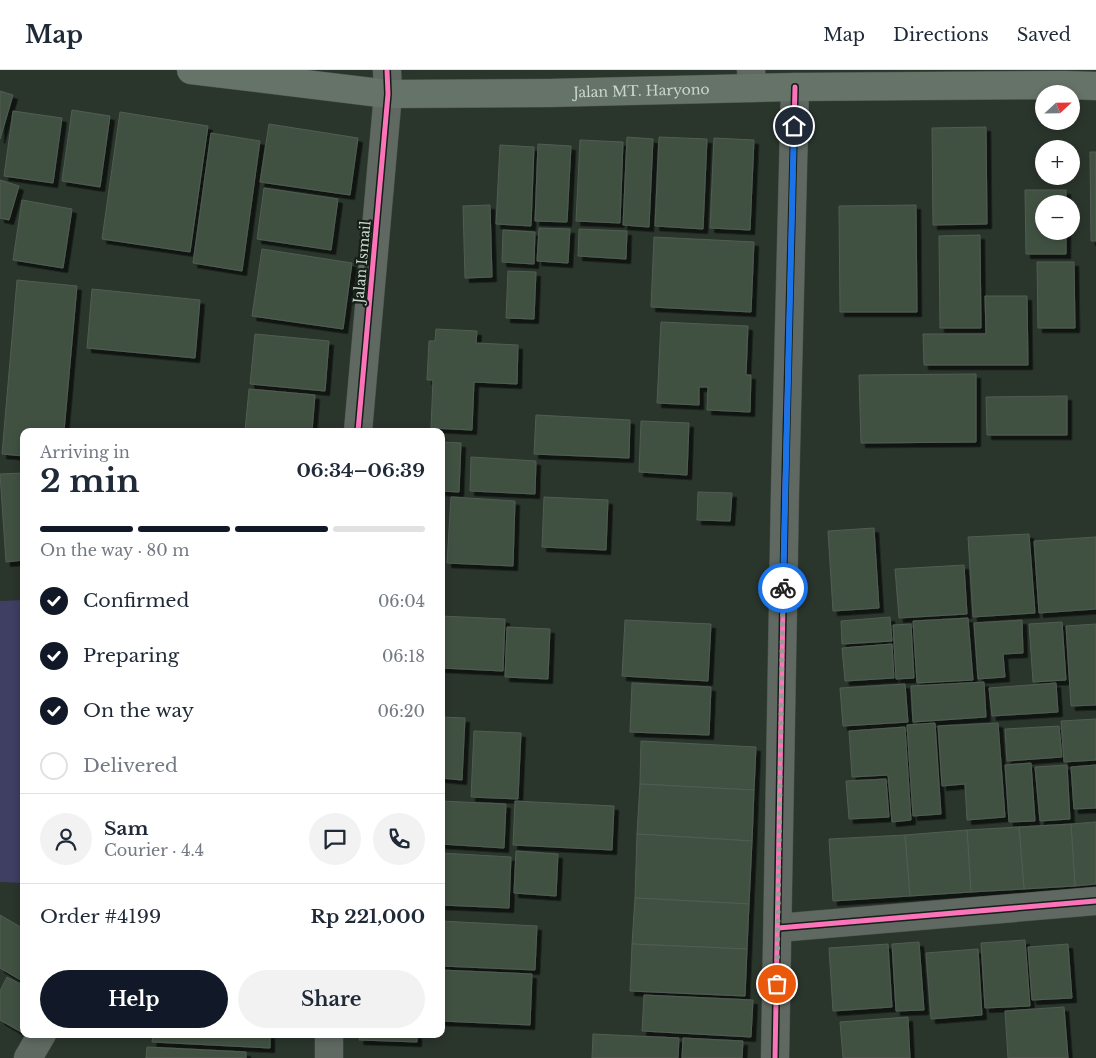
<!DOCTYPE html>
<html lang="en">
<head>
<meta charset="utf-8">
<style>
	:root { --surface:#fff; --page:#f2f2f3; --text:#1f2937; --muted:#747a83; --line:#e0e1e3; --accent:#111827 }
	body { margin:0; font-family:"Libre Baskerville",serif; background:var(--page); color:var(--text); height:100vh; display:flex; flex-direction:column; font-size:19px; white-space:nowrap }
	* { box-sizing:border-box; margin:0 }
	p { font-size:16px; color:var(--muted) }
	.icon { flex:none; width:28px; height:28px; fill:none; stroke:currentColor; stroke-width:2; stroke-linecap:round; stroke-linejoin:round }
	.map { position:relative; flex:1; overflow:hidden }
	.panel { position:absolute; left:20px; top:358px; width:425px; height:610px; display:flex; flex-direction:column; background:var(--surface); border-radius:10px; box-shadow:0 2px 8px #0003 }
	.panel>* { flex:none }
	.needle { width:32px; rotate:68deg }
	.fabs { position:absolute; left:1035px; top:15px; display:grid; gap:10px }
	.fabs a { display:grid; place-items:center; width:45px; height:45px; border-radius:50%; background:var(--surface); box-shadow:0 2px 8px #0003; font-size:25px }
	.pin { position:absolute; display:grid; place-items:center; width:42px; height:42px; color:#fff; margin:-21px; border:2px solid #fff; border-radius:50%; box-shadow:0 1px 5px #0007 }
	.courier { position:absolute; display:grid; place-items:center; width:50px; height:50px; margin:-25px; border:4px solid #1a73e8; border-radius:50%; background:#fff; color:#222; box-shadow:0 1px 6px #0007 }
	.head em { font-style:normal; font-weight:700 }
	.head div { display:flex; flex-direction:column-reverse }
	.head { display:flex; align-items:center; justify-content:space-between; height:85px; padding:0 20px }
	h1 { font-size:32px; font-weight:700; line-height:38px }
	.bar { display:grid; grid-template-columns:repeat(4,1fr); gap:8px 5px; align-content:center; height:60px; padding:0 20px }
	.bar i { height:6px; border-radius:4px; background:var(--line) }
	.bar .active { background:var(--accent) }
	.bar p { grid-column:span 4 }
	.line { display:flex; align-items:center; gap:12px; padding:0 20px; border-top:1px solid var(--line) }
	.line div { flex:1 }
	.round { display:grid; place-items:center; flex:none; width:52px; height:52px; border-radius:26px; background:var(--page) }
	ol { padding:0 20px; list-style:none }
	li { display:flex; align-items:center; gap:15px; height:55px }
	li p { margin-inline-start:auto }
	li .icon { padding:5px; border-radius:50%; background:var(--accent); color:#fff; stroke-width:4 }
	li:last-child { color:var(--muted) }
	li i { width:28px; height:28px; border:2px solid var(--line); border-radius:50% }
	.cta { display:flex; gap:10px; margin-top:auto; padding:10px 20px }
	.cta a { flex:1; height:58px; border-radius:30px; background:var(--accent); color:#fff; font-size:20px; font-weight:700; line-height:58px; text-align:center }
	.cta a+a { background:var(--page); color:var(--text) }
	header { display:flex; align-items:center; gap:30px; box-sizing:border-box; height:70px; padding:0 25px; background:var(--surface); border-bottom:1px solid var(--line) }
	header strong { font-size:24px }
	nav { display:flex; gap:28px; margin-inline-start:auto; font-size:18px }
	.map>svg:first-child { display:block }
	.green { fill:#3f3e63 }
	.building { fill:#3f5143; stroke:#525c53; filter:url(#shadow) }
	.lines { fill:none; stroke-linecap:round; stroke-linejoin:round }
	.minor-casing { stroke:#475149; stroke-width:29 }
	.primary-casing { stroke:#475149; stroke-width:29 }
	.minor { stroke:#5f6861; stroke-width:28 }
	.primary { stroke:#667368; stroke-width:28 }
	.cycleway-casing { stroke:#151e17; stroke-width:8 }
	.cycleway { stroke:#fb73b8; stroke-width:5 }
	.done { stroke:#929e94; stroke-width:5; stroke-dasharray:0 9 }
	.route { stroke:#1a73e8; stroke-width:6 }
	.labels { text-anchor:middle; stroke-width:4.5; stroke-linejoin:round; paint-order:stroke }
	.street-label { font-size:14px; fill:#cad7cc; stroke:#151e17 }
</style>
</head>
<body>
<header>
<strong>Map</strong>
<nav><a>Map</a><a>Directions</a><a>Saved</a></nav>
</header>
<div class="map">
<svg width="1096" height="988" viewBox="0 0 1096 988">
	<defs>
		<filter id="shadow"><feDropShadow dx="4.5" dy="4.5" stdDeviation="0" flood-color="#0009"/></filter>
	</defs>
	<rect width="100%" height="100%" fill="#2a352c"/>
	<path class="green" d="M24,530V813L0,812V531Z"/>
	<g class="building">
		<path d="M0,21L13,25L0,69Z"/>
		<path d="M72,40L110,46L100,117L62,111Z"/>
		<path d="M13,41L62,48L53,113L4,106Z"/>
		<path d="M120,42L208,56L190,182L102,169Z"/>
		<path d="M269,54L358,68L350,125L260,112Z"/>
		<path d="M986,57L987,154L933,155L932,58Z"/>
		<path d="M211,63L260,71L242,201L193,193Z"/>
		<path d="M627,67L653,69L649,157L623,155Z"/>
		<path d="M659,67L707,69L703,159L655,156Z"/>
		<path d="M714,68L754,70L750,160L710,158Z"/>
		<path d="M580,70L623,72L620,153L576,151Z"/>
		<path d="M538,74L571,76L567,152L535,151Z"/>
		<path d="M500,75L534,77L531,156L496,154Z"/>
		<path d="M1090,82H1096V171H1091Z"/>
		<path d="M0,110L19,116L9,150L0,148Z"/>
		<path d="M264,118L338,129L331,180L257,169Z"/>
		<path d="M1025,120H1066V134H1044V161H1066V184H1026Z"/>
		<path d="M22,130L72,139L63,198L13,190Z"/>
		<path d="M490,135L492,207L465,208L463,136Z"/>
		<path d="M916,135L917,242H840L839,136Z"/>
		<path d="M539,158L570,159L568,193L537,191Z"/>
		<path d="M579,159L627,161L626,189L578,186Z"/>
		<path d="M503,160L535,162L534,194L502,192Z"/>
		<path d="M980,165L981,258H940L939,166Z"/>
		<path d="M654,167L754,172L751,242L651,237Z"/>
		<path d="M262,179L352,193L343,259L252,246Z"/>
		<path d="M1037,192H1074L1075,258H1038Z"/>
		<path d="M508,201L536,202L534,249L506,248Z"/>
		<path d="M17,210L77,216L64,361H24V386L2,384Z"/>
		<path d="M92,219L200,230L195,288L87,278Z"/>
		<path d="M985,226H1027L1028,295H924L923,264H986Z"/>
		<path d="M661,252L748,256L746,305H751L750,342L707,340L708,317H699V335L657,333Z"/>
		<path d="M436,259L477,261L476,273L518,275L517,314L474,312L472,360L431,358L433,310H427L429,271H435Z"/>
		<path d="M255,264L329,271L325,321L250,314Z"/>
		<path d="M976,304V372L861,373L859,305Z"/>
		<path d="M249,319L315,325L312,361H245Z"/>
		<path d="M1067,326V365H987L986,327Z"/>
		<path d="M536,345L630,350L629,388L534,384Z"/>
		<path d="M641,351L689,353L687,405L639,402Z"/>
		<path d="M441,372L461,373L459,422L441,421Z"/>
		<path d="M471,387L536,391L535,424L470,421Z"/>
		<path d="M24,403V490L6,492L0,404Z"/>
		<path d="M698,422L732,423L730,451L697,450Z"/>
		<path d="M451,427L515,431L513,496L447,493Z"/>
		<path d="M544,427L608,430L606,480L542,477Z"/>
		<path d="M874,458L879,538L833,541L828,461Z"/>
		<path d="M1029,464L1035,543L973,547L968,467Z"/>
		<path d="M1096,467V539L1039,543L1034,471Z"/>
		<path d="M964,495L967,544L899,548L895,499Z"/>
		<path d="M441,546L505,549L503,601L441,598Z"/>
		<path d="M890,547L892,571L842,574L841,551Z"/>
		<path d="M968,548L973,610L917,613L913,551Z"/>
		<path d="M625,550L711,554L708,611L622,606Z"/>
		<path d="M1022,550L1023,583L1003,584L1005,607L978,609L974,553Z"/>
		<path d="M1062,552L1066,610L1033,612L1029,554Z"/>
		<path d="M911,554L914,608L896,609L893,555Z"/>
		<path d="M1096,554V635L1071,636L1066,556Z"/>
		<path d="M507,557L550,559L548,609L505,607Z"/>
		<path d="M892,574L894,608L845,611L842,578Z"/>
		<path d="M984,612L986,647L913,652L911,616Z"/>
		<path d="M632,613L711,617L709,665L630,662Z"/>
		<path d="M1056,613L1058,642L992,646L989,618Z"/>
		<path d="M905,614L908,652L843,656L840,618Z"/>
		<path d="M441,647L465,648L462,710L441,708Z"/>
		<path d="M1096,649V690L1064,692L1061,651Z"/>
		<path d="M935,653L941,744L913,746L907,655Z"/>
		<path d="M998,653L1005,747L967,750L965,714L942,716L938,656Z"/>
		<path d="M1059,656L1062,687L1007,691L1005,659Z"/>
		<path d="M905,657L911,750L892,752L888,705L852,707L849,661Z"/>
		<path d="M474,661L521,663L518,729L471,727Z"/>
		<path d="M641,671L756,677L754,720L640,714Z"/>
		<path d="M1031,693L1035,751L1009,752L1005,695Z"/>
		<path d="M1067,695L1070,749L1040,751L1035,697Z"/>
		<path d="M1096,695V738L1074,739L1071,697Z"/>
		<path d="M886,709L889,747L849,749L846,711Z"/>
		<path d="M640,714L754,720L752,771L637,764Z"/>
		<path d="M441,731L506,734L504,778L441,774Z"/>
		<path d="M515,731L614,736L612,780L513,775Z"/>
		<path d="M1096,752V814L1075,816L1071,754Z"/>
		<path d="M1071,754L1075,816L1024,819L1019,757Z"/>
		<path d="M1019,757L1024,819L971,822L967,760Z"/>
		<path d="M967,760L971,822L910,826L905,765Z"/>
		<path d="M637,764L752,771L749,834L635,828Z"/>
		<path d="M905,765L910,826L833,831L829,769Z"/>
		<path d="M516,781L558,784L556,826L514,823Z"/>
		<path d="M441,783L511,787L509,838L441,835Z"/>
		<path d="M635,828L749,834L747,879L632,874Z"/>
		<path d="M0,845L24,859V912L0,898Z"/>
		<path d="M441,851L537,856L535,900L441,896Z"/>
		<path d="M1025,870L1030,936L985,938L981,873Z"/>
		<path d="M919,872L924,940L896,941L892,874Z"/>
		<path d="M632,874L747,879L745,926L630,921Z"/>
		<path d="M888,874L892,937L833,941L829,878Z"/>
		<path d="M1068,874L1072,928L1032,930L1028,877Z"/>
		<path d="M978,879L982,945L931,949L926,883Z"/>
		<path d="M441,900L532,904L530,955L441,951Z"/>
		<path d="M7,907L24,916V964H29L28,966L0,950V921Z"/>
		<path d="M644,925L753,930L751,967L642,961Z"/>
		<path d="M1064,937L1068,988H1008L1005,941Z"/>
		<path d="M908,947L910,988H843L840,952Z"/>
		<path d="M153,964H270V978L152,972Z"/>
		<path d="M360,964H417V972L359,970Z"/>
		<path d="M593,964L679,968L678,988H592Z"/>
		<path d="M683,968L743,971L742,988H682Z"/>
		<path d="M147,977L246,982V988H146Z"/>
	</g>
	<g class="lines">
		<g class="minor-casing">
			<g id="minor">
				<path d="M751,0L752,18"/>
				<path d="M358,361L388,24L387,0"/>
				<path d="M778,858L1096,831"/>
				<path d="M28,988L42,964"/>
				<path d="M329,988V964"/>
				<path d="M775,988L785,421L795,17"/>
			</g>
		</g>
		<g class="primary-casing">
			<g id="primary">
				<path id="s1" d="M191,0L388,24L549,23L795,17L1065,15L1096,16"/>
			</g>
		</g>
		<use href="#minor" class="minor"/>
		<use href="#primary" class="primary"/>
		<g class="cycleway-casing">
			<g id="cycleway">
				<path d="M358,361L388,24L387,0"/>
				<path d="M778,858L1096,831"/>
				<path d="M775,988L785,421L795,17"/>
			</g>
		</g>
		<use href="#cycleway" class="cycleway"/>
	</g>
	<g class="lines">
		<path class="done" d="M777,914L783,518"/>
		<path class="route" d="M783,518L794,56"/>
	</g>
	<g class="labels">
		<g class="street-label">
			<text dy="5" stroke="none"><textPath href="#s1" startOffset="452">Jalan MT. Haryono</textPath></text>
			<text transform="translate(362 192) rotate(-85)" y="5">Jalan Ismail</text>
		</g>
	</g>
</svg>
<div class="fabs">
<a><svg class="needle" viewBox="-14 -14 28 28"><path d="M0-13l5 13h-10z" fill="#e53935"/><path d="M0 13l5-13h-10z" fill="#747a83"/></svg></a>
<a>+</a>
<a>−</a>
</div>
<div class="pin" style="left:777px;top:914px;background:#ea580c"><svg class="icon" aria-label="bag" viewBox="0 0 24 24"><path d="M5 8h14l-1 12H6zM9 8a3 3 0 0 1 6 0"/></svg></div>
<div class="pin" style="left:794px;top:56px;background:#1f2937"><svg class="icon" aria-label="home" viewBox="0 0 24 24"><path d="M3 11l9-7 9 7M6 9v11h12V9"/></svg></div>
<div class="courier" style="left:783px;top:518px"><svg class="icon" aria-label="bike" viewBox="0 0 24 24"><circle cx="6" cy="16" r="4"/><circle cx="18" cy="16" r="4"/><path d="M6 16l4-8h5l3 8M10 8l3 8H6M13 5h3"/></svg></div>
<section class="panel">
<div class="head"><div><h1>2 min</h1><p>Arriving in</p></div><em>06:34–06:39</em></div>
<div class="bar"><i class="active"></i><i class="active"></i><i class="active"></i><i></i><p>On the way · 80 m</p></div>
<ol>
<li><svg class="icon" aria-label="check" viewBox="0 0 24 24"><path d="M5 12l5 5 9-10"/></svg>Confirmed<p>06:04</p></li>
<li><svg class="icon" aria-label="check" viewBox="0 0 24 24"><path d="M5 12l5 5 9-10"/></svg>Preparing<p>06:18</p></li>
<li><svg class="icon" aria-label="check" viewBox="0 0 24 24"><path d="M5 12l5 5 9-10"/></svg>On the way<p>06:20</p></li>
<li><i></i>Delivered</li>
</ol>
<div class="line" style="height:90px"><a class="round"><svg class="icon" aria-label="person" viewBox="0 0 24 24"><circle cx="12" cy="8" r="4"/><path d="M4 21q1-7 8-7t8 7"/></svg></a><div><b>Sam</b><p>Courier · 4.4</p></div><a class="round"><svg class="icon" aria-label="chat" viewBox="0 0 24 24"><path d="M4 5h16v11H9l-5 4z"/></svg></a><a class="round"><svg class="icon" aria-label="phone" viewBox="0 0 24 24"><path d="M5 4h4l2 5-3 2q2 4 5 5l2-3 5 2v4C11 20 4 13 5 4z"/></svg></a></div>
<div class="line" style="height:65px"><div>Order #4199</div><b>Rp 221,000</b></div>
<div class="cta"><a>Help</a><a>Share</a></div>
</section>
</div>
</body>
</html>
